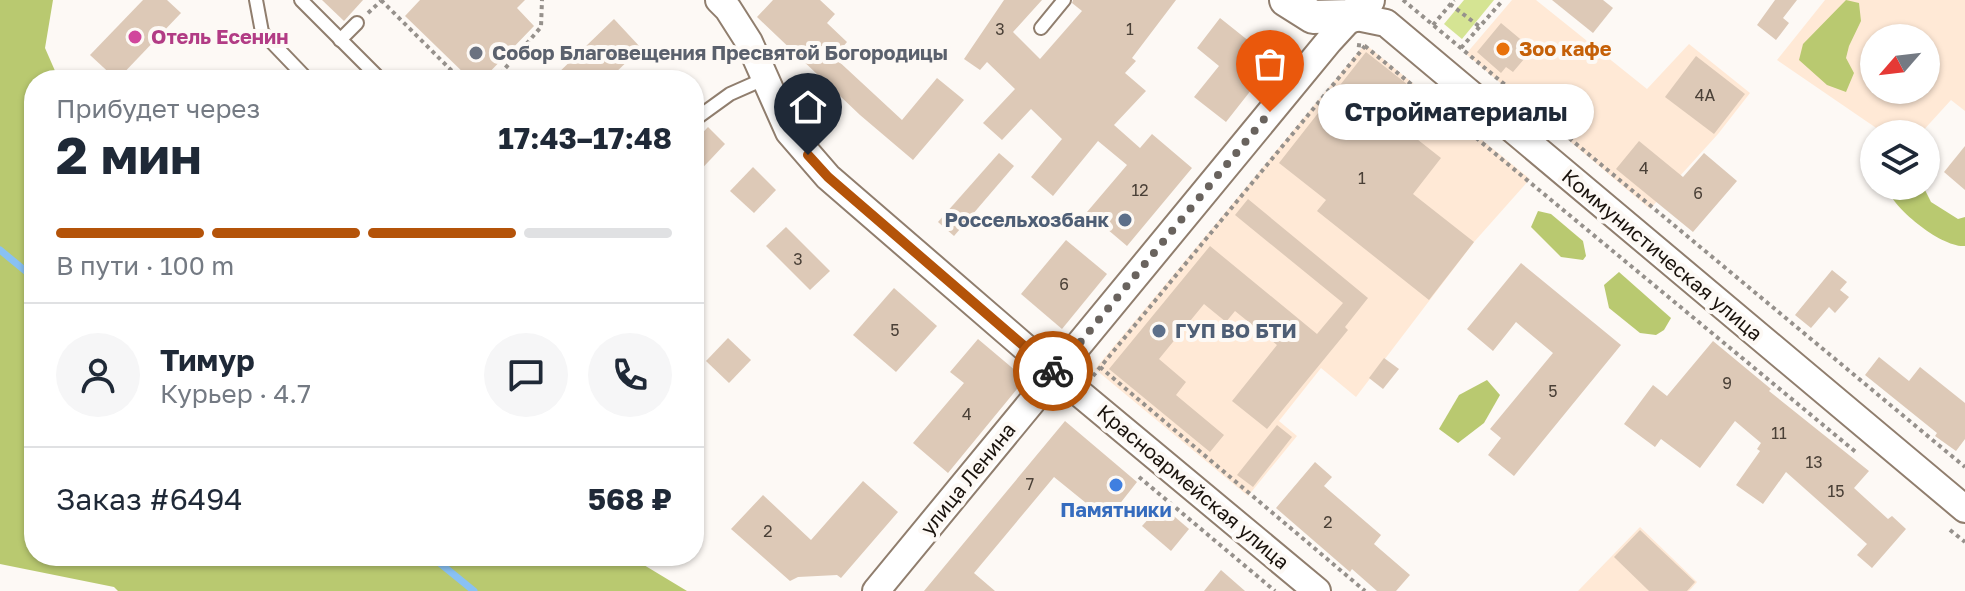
<!DOCTYPE html>
<html lang="ru">
<head>
<meta charset="utf-8">
<style>
	:root { --surface:#fff; --page:#f6f6f7; --text:#1f2937; --muted:#747a83; --line:#e0e1e3; --accent:#b45309 }
	body { margin:0; font-family:"Golos Text",sans-serif; background:var(--page); color:var(--text); height:100vh; display:flex; flex-direction:column; font-size:30px; white-space:nowrap }
	* { box-sizing:border-box; margin:0 }
	p { font-size:26px; color:var(--muted) }
	.icon { flex:none; width:44px; height:44px; fill:none; stroke:currentColor; stroke-width:2; stroke-linecap:round; stroke-linejoin:round }
	.map { position:relative; flex:1; overflow:hidden }
	.drawer { position:absolute; left:24px; top:70px; width:680px; height:496px; display:flex; flex-direction:column; background:var(--surface); border-radius:32px; box-shadow:0 2px 6px #0004 }
	.drawer>* { flex:none }
	.needle { width:52px; rotate:242deg }
	.buttons { position:absolute; left:1860px; top:24px; display:grid; gap:16px }
	.buttons a { display:grid; place-items:center; width:80px; height:80px; border-radius:50%; background:var(--surface); box-shadow:0 2px 6px #0004; font-size:40px }
	.pin { position:absolute; display:grid; place-items:center; width:68px; height:68px; color:#fff; margin:-82px -34px; border-radius:50% 50% 50% 0; rotate:-45deg; box-shadow:0 0 8px #0007 }
	.pin .icon { rotate:45deg }
	.courier { position:absolute; display:grid; place-items:center; width:80px; height:80px; margin:-40px; border:6px solid #b45309; border-radius:50%; background:#fff; color:#222; box-shadow:0 2px 10px #0007 }
	.bubble { position:absolute; height:56px; border-radius:28px; background:var(--surface); box-shadow:0 2px 6px #0004; font-size:26px; font-weight:700; line-height:56px; text-align:center }
	.overview em { font-style:normal; font-weight:700 }
	.overview div { display:flex; flex-direction:column-reverse }
	.overview { display:flex; align-items:center; justify-content:space-between; height:136px; padding:0 32px }
	h1 { font-size:52px; font-weight:700; line-height:60px }
	.bar { display:grid; grid-template-columns:repeat(4,1fr); gap:12px 8px; align-content:center; height:96px; padding:0 32px }
	.bar i { height:10px; border-radius:6px; background:var(--line) }
	.bar .current { background:var(--accent) }
	.bar p { grid-column:span 4 }
	.line { display:flex; align-items:center; gap:20px; padding:0 32px; border-top:2px solid var(--line) }
	.line div { flex:1 }
	.round { display:grid; place-items:center; flex:none; width:84px; height:84px; border-radius:42px; background:var(--page) }
	.map>svg:first-child { display:block }
	.built { fill:#ffe9d6; fill-rule:evenodd }
	.green { fill:#d5e493 }
	.forest { fill:#b9c970 }
	.lines { fill:none; stroke-linecap:round; stroke-linejoin:round }
	.stream { stroke:#89c1f3; stroke-width:7 }
	.building { fill:#ddc9b7 }
	.service-casing { stroke:#907e6e; stroke-width:16 }
	.minor-casing { stroke:#907e6e; stroke-width:30 }
	.tertiary-casing { stroke:#907e6e; stroke-width:36 }
	.path { stroke:#96918c; stroke-width:4; stroke-dasharray:4 4; stroke-linecap:butt }
	.service { stroke:#fff; stroke-width:12 }
	.minor { stroke:#fff; stroke-width:26 }
	.tertiary { stroke:#fff; stroke-width:32 }
	.done { stroke:#69635e; stroke-width:8; stroke-dasharray:0 14.4 }
	.route { stroke:#b45309; stroke-width:10 }
	.hotel-dot { fill:#d1479c; stroke:#fdf9f5; stroke-width:3 }
	.food-dot { fill:#e8710a; stroke:#fdf9f5; stroke-width:3 }
	.worship-dot { fill:#6b7280; stroke:#fdf9f5; stroke-width:3 }
	.service-dot { fill:#5c6f8a; stroke:#fdf9f5; stroke-width:3 }
	.shop-dot { fill:#3f7fe0; stroke:#fdf9f5; stroke-width:3 }
	.labels { text-anchor:middle; stroke-width:8; stroke-linejoin:round; paint-order:stroke }
	.number-label { font-size:16px; fill:#4a4037 }
	.hotel-label { font-size:20px; font-weight:bold; fill:#b23c85; stroke:#fdf9f5; text-anchor:start }
	.food-label { font-size:20px; font-weight:bold; fill:#c56008; stroke:#fdf9f5; text-anchor:start }
	.worship-label { font-size:20px; font-weight:bold; fill:#5b616d; stroke:#fdf9f5; text-anchor:start }
	.service-label { font-size:20px; font-weight:bold; fill:#4e5e75; stroke:#fdf9f5; text-anchor:end }
	.street-label { font-size:20px; fill:#19120c; stroke:#fdf9f5 }
	.shop-label { font-size:20px; font-weight:bold; fill:#366cbe; stroke:#fdf9f5 }
</style>
</head>
<body>
<div class="map">
<svg width="1965" height="591" viewBox="0 0 1965 591">
	<rect width="100%" height="100%" fill="#fdf9f5"/>
	<g class="built">
		<path d="M1512,0H1536L1647,89L1689,44L1750,93L1718,134L1650,209L1466,54Z"/>
		<path d="M1825,0H1965V111L1951,100L1920,134H1885L1777,60ZM1874,38H1926V90H1874Z"/>
		<path d="M1365,44L1530,179L1474,242L1356,397L1321,368L1279,421L1297,436L1248,496L1095,369Z"/>
		<path d="M1640,527L1697,582L1689,591H1578Z"/>
	</g>
	<path class="green" d="M1464,0H1494L1462,39L1444,24Z"/>
	<g class="forest">
		<path d="M0,0H53L45,48L59,80H34V556H629L687,591H118L114,587L0,564Z"/>
		<path d="M1846,0L1859,3L1861,21L1849,46L1846,58L1854,73L1846,92L1827,85L1799,60L1803,44Z"/>
		<path d="M1886,186H1923L1931,202L1958,219L1965,217V246C1942,248 1892,208 1886,186Z"/>
		<path d="M1538,211L1551,214L1583,241L1586,256L1583,260L1561,257L1531,227Z"/>
		<path d="M1619,272L1671,318L1664,330L1656,335L1640,333L1609,308L1604,285Z"/>
		<path d="M1487,380L1500,395L1484,423L1458,443L1439,429L1459,395Z"/>
	</g>
	<g class="lines">
		<g class="stream">
			<path d="M0,250L34,278"/>
			<path d="M431,556L474,591"/>
		</g>
	</g>
	<g class="building">
		<path d="M143,0H167L181,13L117,80L90,55Z"/>
		<path d="M322,0H363L344,21Z"/>
		<path d="M420,0H525L517,8L534,26L482,80H471L405,16Z"/>
		<path d="M773,0H820L835,14L827,23L847,42L834,57L902,120L937,78L964,100L913,160L860,115L757,17Z"/>
		<path d="M1004,0H1042L1013,32L1040,59L1082,11L1072,3L1073,0H1176L1132,58L1136,61L1125,73L1146,91L1114,125L1140,148L1152,134L1192,168L1127,246L1087,212L1127,165L1098,141L1053,196L1031,177L1062,139L1031,109L1002,140L983,123L1015,89L987,62L980,70L964,59Z"/>
		<path d="M1552,0H1603L1613,8L1593,33Z"/>
		<path d="M1775,0H1797L1783,18L1789,23L1776,40L1757,25Z"/>
		<path d="M1220,18L1274,61L1226,122L1194,97L1219,66L1197,48Z"/>
		<path d="M614,19L641,48L608,80H551Z"/>
		<path d="M1501,23L1525,43L1523,46L1530,52L1513,72L1506,67L1501,73L1477,52Z"/>
		<path d="M1366,52L1412,88L1389,117L1441,158L1413,194L1474,242L1429,300L1317,211L1326,200L1279,163Z"/>
		<path d="M1696,56L1745,94L1714,134L1665,97Z"/>
		<path d="M708,127L725,144L694,177V142Z"/>
		<path d="M1639,141L1683,177L1704,153L1737,181L1693,232L1616,169Z"/>
		<path d="M1965,146V190L1944,172Z"/>
		<path d="M999,153L1014,166L954,236L938,222Z"/>
		<path d="M753,167L776,190L754,213L730,191Z"/>
		<path d="M1248,199L1368,298L1345,327L1348,330L1267,429L1232,401L1277,345L1235,311L1226,322L1204,304L1159,359L1186,382L1176,395L1224,435L1210,452L1109,369L1210,246L1317,334L1343,303L1235,215Z"/>
		<path d="M786,227L830,271L810,290L766,246Z"/>
		<path d="M1066,240L1107,274L1062,329L1021,294Z"/>
		<path d="M1521,263L1621,345L1514,476L1488,455L1501,438L1490,429L1553,353L1516,322L1493,351L1467,329Z"/>
		<path d="M1832,270L1847,282L1840,290L1849,297L1835,313L1829,307L1811,328L1795,315Z"/>
		<path d="M894,288L937,326L896,372L853,335Z"/>
		<path d="M728,338L751,360L729,383L706,361Z"/>
		<path d="M978,339L1022,376V383L948,473L913,443L964,383L950,372Z"/>
		<path d="M1713,341L1771,389L1769,391L1869,471L1854,488L1888,519L1892,516L1906,529L1872,568L1857,555L1867,544L1786,472L1763,504L1736,485L1760,451L1757,449L1761,443L1735,421L1700,468L1661,439L1655,447L1624,424L1653,385L1667,396Z"/>
		<path d="M1879,357L1909,381L1920,367L1965,403V439L1956,451L1935,436L1937,433L1865,375Z"/>
		<path d="M1384,358L1399,369L1383,389L1369,378Z"/>
		<path d="M1065,421L1137,482L1107,520L1054,477L974,573L995,591H924Z"/>
		<path d="M1277,425L1292,437L1253,487L1237,475Z"/>
		<path d="M1315,462L1332,477L1324,486L1381,535L1374,544L1410,575L1396,591H1377L1352,569L1350,572L1276,508Z"/>
		<path d="M863,481L898,512L841,578L837,575L798,577L790,581L731,529L763,495L811,540Z"/>
		<path d="M1161,505L1189,529L1171,551L1142,526Z"/>
		<path d="M1640,530L1695,582L1687,591H1649L1614,557Z"/>
		<path d="M1221,570L1245,591H1204Z"/>
	</g>
	<g class="lines">
		<g class="service-casing">
			<g id="service">
				<path d="M256,0L262,32L308,80"/>
				<path d="M301,0L381,80"/>
				<path d="M1041,28L1064,0"/>
				<path d="M340,40L357,23"/>
				<path d="M694,120L730,94L764,79"/>
			</g>
		</g>
		<g class="minor-casing">
			<g id="minor">
				<path d="M719,0L728,9L749,42L789,132L828,177L1042,362L1317,591"/>
				<path d="M876,591L1329,41L1352,16L1386,23L1965,509"/>
			</g>
		</g>
		<g class="tertiary-casing">
			<path id="tertiary" d="M1286,0L1313,17L1352,16L1368,0"/>
		</g>
		<g class="path">
			<path d="M381,0L461,80"/>
			<path d="M1403,0L1965,467"/>
			<path d="M1450,4L1480,27"/>
			<path d="M368,13L381,1"/>
			<path d="M1433,25L1454,0"/>
			<path d="M1357,45L1365,46L1857,453"/>
			<path d="M1461,48L1503,0"/>
			<path d="M495,80L541,27L542,0"/>
			<path d="M1100,367L1365,591"/>
			<path d="M1093,376L1365,46"/>
			<path d="M1139,477L1275,591"/>
			<path d="M1950,530L1965,542"/>
		</g>
		<use href="#service" class="service"/>
		<use href="#minor" class="minor"/>
		<use href="#tertiary" class="tertiary"/>
	</g>
	<g class="lines">
		<path class="done" d="M1053,371L1055,373L1270,112"/>
		<path class="route" d="M808,155L828,177L1053,371"/>
	</g>
	<circle class="hotel-dot" cx="135" cy="37" r="8"/>
	<circle class="food-dot" cx="1503" cy="49" r="8"/>
	<circle class="worship-dot" cx="476" cy="53" r="8"/>
	<g class="service-dot">
		<circle cx="1125" cy="220" r="8"/>
		<circle cx="1159" cy="331" r="8"/>
	</g>
	<circle class="shop-dot" cx="1116" cy="485" r="8"/>
	<g class="labels">
		<g class="number-label">
			<text x="1000" y="35">3</text>
			<text x="1130" y="35">1</text>
			<text x="1705" y="101">4А</text>
			<text x="1644" y="174">4</text>
			<text x="1362" y="184">1</text>
			<text x="1140" y="196">12</text>
			<text x="1698" y="199">6</text>
			<text x="798" y="265">3</text>
			<text x="1064" y="290">6</text>
			<text x="895" y="336">5</text>
			<text x="1727" y="389">9</text>
			<text x="1553" y="397">5</text>
			<text x="967" y="420">4</text>
			<text x="1779" y="439">11</text>
			<text x="1814" y="468">13</text>
			<text x="1030" y="490">7</text>
			<text x="1836" y="497">15</text>
			<text x="1328" y="528">2</text>
			<text x="768" y="537">2</text>
		</g>
		<g class="hotel-label">
			<text x="151" y="44">Отель Есенин</text>
		</g>
		<g class="food-label">
			<text x="1519" y="56">Зоо кафе</text>
		</g>
		<g class="worship-label">
			<text x="492" y="60">Собор Благовещения Пресвятой Богородицы</text>
		</g>
		<g class="service-label">
			<text x="1109" y="227">Россельхозбанк</text>
			<text x="1175" y="338" text-anchor="start">ГУП ВО БТИ</text>
		</g>
		<g class="street-label">
			<text transform="translate(1662 255) rotate(40)" y="7">Коммунистическая улица</text>
			<text transform="translate(968 479) rotate(-51)" y="7">улица Ленина</text>
			<text transform="translate(1193 487) rotate(40)" y="7">Красноармейская улица</text>
		</g>
		<g class="shop-label">
			<text x="1116" y="517">Памятники</text>
		</g>
	</g>
</svg>
<div class="buttons">
<a><svg class="needle" viewBox="-14 -14 28 28"><path d="M0-13l5 13h-10z" fill="#e53935"/><path d="M0 13l5-13h-10z" fill="#747a83"/></svg></a>
<a><svg class="icon" aria-label="layers" viewBox="0 0 24 24"><path d="M12 4l9 5-9 5-9-5zM3 14l9 5 9-5"/></svg></a>
</div>
<div class="pin" style="left:1270px;top:112px;background:#ea580c"><svg class="icon" aria-label="bag" viewBox="0 0 24 24"><path d="M5 8h14l-1 12H6zM9 8a3 3 0 0 1 6 0"/></svg></div>
<div class="pin" style="left:808px;top:155px;background:#1f2937"><svg class="icon" aria-label="home" viewBox="0 0 24 24"><path d="M3 11l9-7 9 7M6 9v11h12V9"/></svg></div>
<div class="courier" style="left:1053px;top:371px"><svg class="icon" aria-label="bike" viewBox="0 0 24 24"><circle cx="6" cy="16" r="4"/><circle cx="18" cy="16" r="4"/><path d="M6 16l4-8h5l3 8M10 8l3 8H6M13 5h3"/></svg></div>
<div class="bubble" style="left:1318px;top:84px;width:276px">Стройматериалы</div>
<section class="drawer">
<div class="overview"><div><h1>2 мин</h1><p>Прибудет через</p></div><em>17:43–17:48</em></div>
<div class="bar"><i class="current"></i><i class="current"></i><i class="current"></i><i></i><p>В пути · 100 m</p></div>
<div class="line" style="height:144px"><a class="round"><svg class="icon" aria-label="person" viewBox="0 0 24 24"><circle cx="12" cy="8" r="4"/><path d="M4 21q1-7 8-7t8 7"/></svg></a><div><b>Тимур</b><p>Курьер · 4.7</p></div><a class="round"><svg class="icon" aria-label="chat" viewBox="0 0 24 24"><path d="M4 5h16v11H9l-5 4z"/></svg></a><a class="round"><svg class="icon" aria-label="phone" viewBox="0 0 24 24"><path d="M5 4h4l2 5-3 2q2 4 5 5l2-3 5 2v4C11 20 4 13 5 4z"/></svg></a></div>
<div class="line" style="height:104px"><div>Заказ #6494</div><b>568 ₽</b></div>
</section>
</div>
</body>
</html>
